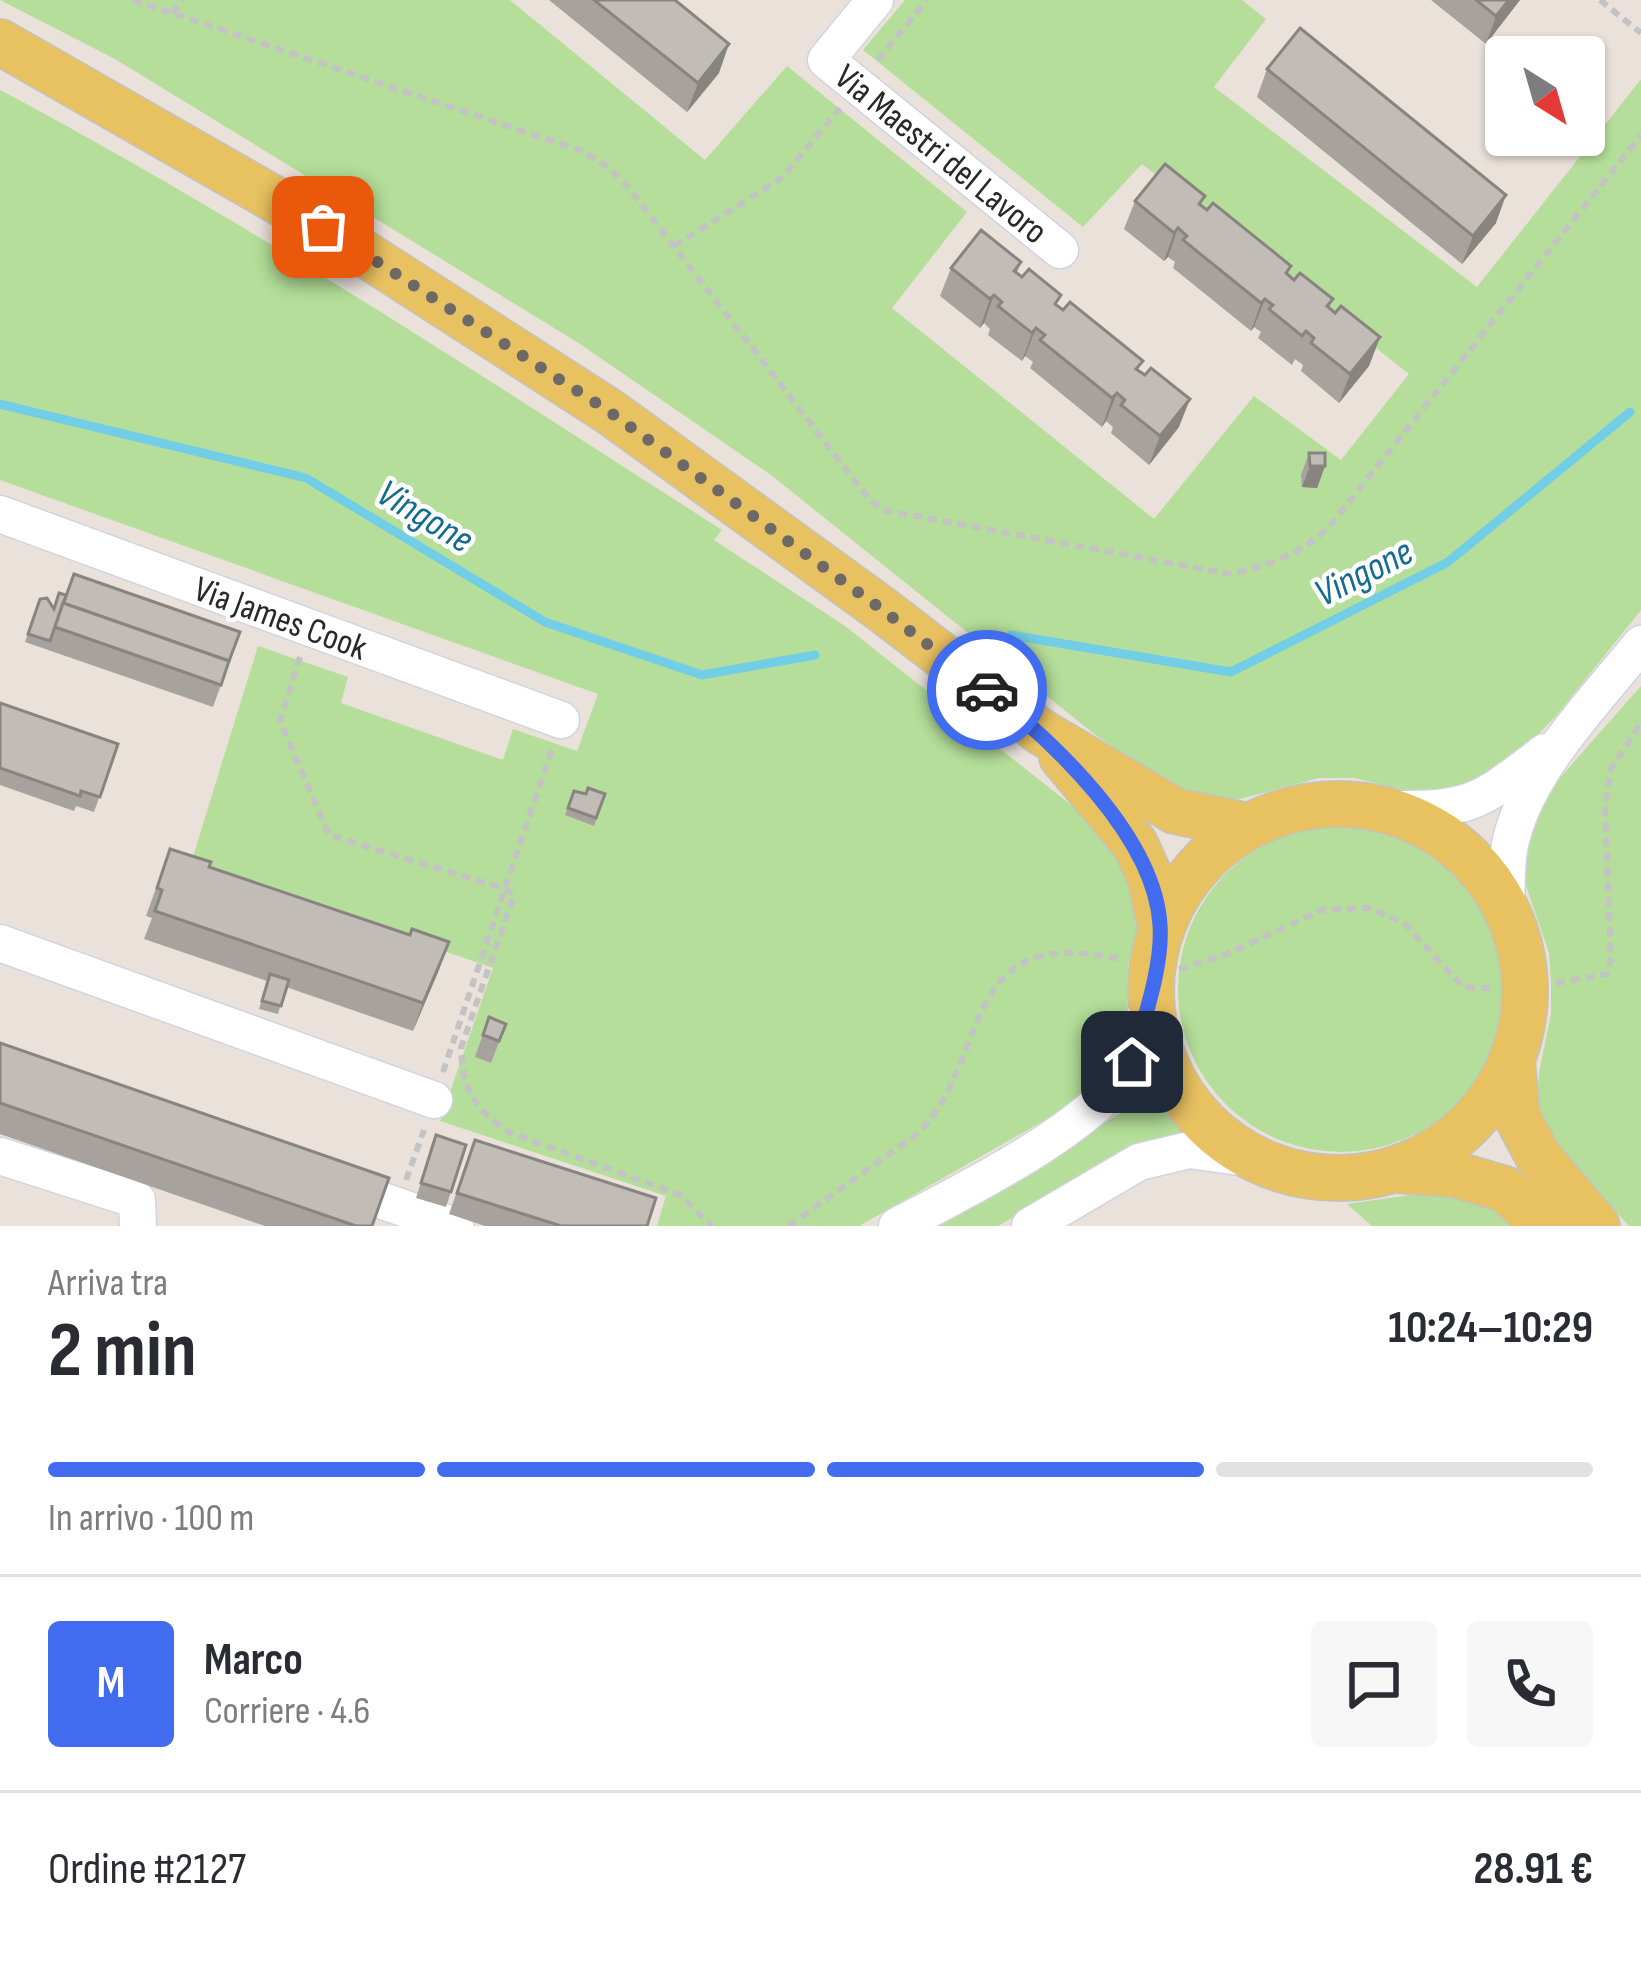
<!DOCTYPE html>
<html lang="it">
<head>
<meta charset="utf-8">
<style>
	:root { --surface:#fff; --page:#f7f7f7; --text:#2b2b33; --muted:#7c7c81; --line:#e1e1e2; --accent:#426cef }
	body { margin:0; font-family:"Sofia Sans Condensed",sans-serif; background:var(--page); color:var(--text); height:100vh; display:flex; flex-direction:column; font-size:45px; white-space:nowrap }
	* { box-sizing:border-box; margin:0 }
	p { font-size:39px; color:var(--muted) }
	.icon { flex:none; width:66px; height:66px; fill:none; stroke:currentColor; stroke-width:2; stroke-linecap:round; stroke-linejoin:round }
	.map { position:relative; height:1226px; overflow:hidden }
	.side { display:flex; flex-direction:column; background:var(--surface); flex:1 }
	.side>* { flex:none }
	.needle { width:78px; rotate:143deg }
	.tools { position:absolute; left:1485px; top:36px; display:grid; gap:24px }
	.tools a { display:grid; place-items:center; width:120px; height:120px; border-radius:12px; background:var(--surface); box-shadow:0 3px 9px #0004; font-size:60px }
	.pin { position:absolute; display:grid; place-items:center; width:102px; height:102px; color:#fff; margin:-51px; border-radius:24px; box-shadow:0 6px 18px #0006 }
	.courier { position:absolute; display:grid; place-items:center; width:120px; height:120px; margin:-60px; border:9px solid #426cef; border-radius:50%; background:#fff; color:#222; box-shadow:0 3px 15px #0007 }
	.overview em { font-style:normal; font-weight:700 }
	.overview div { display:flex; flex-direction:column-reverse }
	.overview { display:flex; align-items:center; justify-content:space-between; height:204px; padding:0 48px }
	h1 { font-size:78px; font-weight:700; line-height:90px }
	.bar { display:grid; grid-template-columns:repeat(4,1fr); gap:18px 12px; align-content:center; height:144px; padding:0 48px }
	.bar i { height:15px; border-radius:9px; background:var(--line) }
	.bar .current { background:var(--accent) }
	.bar p { grid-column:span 4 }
	.line { display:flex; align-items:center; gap:30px; padding:0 48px; border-top:3px solid var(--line) }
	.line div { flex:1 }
	.round { display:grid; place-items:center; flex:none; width:126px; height:126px; border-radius:12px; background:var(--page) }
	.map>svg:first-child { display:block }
	.green { fill:#b4de99 }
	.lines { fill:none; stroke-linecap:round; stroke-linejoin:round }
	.stream { stroke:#72cee7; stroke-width:9 }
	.minor-casing { stroke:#d0d4e0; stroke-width:39 }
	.major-casing { stroke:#c3c3c3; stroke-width:48 }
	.path { stroke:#c3c3c3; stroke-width:6; stroke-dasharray:9 6; stroke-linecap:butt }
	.minor { stroke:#fff; stroke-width:36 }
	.major { stroke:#e8c161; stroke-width:45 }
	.wall { fill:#a7a29d }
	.shaded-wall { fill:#888480 }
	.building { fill:#c2bcb7; stroke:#888480; stroke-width:3 }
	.done { stroke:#6c6966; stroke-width:12; stroke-dasharray:0 21.6 }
	.route { stroke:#426cef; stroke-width:15 }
	.labels { text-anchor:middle; stroke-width:9; stroke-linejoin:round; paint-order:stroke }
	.street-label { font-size:36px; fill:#282828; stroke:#fff }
	.water-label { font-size:39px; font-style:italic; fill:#146c90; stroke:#fff }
</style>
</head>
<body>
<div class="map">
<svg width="1641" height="1226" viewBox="0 0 1641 1226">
	<rect width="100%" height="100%" fill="#eae2da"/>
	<g class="green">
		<path d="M0,0H510L705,160L787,66L967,212L892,308L1154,519L1254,396L1341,460L1409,374L1142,164L1083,227L863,50L905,0H1242L1266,19L1214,87L1477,287L1641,79V610L1556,716L1513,760L1454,794L1417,793L1354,778H1319L1225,803L1192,798L1098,737L771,475L577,342L115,59Z"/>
		<path d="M0,90C249,222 485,378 722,530L714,540L845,626L1090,820L1126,869L1137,926L1128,966L1127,1012L1115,1061L1073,1104L859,1226H657L666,1196L440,1121L493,968L191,863L258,646L348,677L341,703L503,760L513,729L577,751L598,694L0,480Z"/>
		<path d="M1641,686V1226H1629L1551,1142L1537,1106L1539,1072L1551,1014V983L1549,953L1524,880L1523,843L1535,806Z"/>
		<circle cx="1341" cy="989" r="163"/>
		<path d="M1147,1068L1183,1134L1140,1143L998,1226H932L1121,1113Z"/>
		<path d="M1418,1194C1455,1194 1491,1204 1521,1226H1372L1347,1204Z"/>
	</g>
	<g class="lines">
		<g class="stream">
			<path d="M0,404L306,478L545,622L702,675L815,655"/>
			<path d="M1011,635L1231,672L1448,562L1630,412"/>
		</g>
		<g class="minor-casing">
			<g id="minor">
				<path d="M875,0L826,60L1060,250"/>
				<path d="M0,514L561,720"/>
				<path d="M1387,809C1473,810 1478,803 1545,752"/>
				<path d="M1506,907C1507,888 1506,868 1509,850C1521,776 1595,701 1641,644"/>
				<path d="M0,943L434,1100"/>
				<path d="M0,1156L137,1200L138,1226"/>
				<path d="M334,1184L455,1226"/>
				<path d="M897,1226C958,1194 1103,1123 1132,1062C1140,1043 1144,1019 1150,999"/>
				<path d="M1030,1226L1139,1162L1189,1150L1247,1158"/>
			</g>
		</g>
		<g class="major-casing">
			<g id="major">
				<path d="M0,42L323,227L610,412L884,611L1041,732L1175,811L1248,826"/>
				<path d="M1062,757L1135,844L1150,877L1161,927"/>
				<circle cx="1338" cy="991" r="187"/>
				<path d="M1512,1061L1517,1117L1538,1156L1597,1226"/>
				<path d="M1397,1170L1454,1174L1505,1189L1545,1226"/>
			</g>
		</g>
		<g class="path">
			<path d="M133,0L582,151L609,168L628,187L869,499L883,510L1230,574C1269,565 1300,555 1329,527L1641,135"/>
			<path d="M1600,0L1641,33"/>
			<path d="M172,13L182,0"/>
			<path d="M878,60L927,0"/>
			<path d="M674,246L783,177L840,108"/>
			<path d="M300,657L280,721L329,835L505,889L514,895L461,1048C462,1089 475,1109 509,1132L680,1195L712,1226"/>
			<path d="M1179,969L1227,954L1322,910L1370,908L1405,924L1463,987L1495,989"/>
			<path d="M1556,983L1607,974L1611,958L1605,808L1611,769L1641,723"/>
			<path d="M443,1072L552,749"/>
			<path d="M406,1180L424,1130"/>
			<path d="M789,1226C821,1203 854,1179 886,1156C898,1147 913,1139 923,1128C992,1049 960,923 1119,959"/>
		</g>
		<use href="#minor" class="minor"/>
		<use href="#major" class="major"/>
	</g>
	<g class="wall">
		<path d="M549,0H675L719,73L687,112Z"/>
		<path d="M1431,0H1520L1486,44Z"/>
		<path d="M1267,69L1496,223L1462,264L1257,97Z"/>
		<path d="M1135,201L1202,206L1294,280L1333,299L1329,308L1380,337L1369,366L1339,403L1301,371L1303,365L1295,359L1292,365L1258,338L1261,332L1254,327L1251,331L1173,268L1175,262L1168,257L1164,261L1124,229Z"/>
		<path d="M1021,262L1017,273L1139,371L1179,427L1149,465L1111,433L1113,427L1106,421L1102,427L1030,368L1033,362L1025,356L1022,361L988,335L990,329L984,323L980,328L940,296L951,268Z"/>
		<path d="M1309,453L1325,466L1317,488L1302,487L1301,475Z"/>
		<path d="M40,599L53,609L240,632L213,707L25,642Z"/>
		<path d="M0,703L118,744L94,812L76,806L74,811L0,785Z"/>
		<path d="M574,791L586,794H605L594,826L565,815Z"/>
		<path d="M170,849L210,867L410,935L449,942L413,1031L286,987L278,1014L259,1009L267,981L144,939L152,918L146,916Z"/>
		<path d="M489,1017L506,1024L491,1063L475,1057Z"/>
		<path d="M0,1043L372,1226H265L0,1134Z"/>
		<path d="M436,1135L466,1145L446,1207L416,1198Z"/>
		<path d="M475,1140L647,1226H485L449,1214Z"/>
	</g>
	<g class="shaded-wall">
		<path d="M1509,0H1520L1486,44L1496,16Z"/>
		<path d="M729,44L719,73L687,112L698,83Z"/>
		<path d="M1506,195L1496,223L1462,264L1473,236Z"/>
		<path d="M1178,228L1168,257L1164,261L1174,233Z"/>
		<path d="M994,295L984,323L980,328L990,299Z"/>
		<path d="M1265,299L1254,327L1251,331L1261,303Z"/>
		<path d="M1036,328L1025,356L1022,361L1032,333Z"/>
		<path d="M1380,337L1369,366L1339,403L1350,374Z"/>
		<path d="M1117,393L1106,421L1102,427L1112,398Z"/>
		<path d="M1190,399L1179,427L1149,465L1160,436Z"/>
		<path d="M1310,466H1325L1317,488L1302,487Z"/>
		<path d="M449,942L439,970L413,1031L423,1003Z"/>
	</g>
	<g class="building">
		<path d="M594,0H675L729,44L698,83Z"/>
		<path d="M1476,0H1509L1496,16Z"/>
		<path d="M1300,28L1506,195L1473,236L1267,69Z"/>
		<path d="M1165,164L1205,196L1199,204L1207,210L1213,203L1291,266L1286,273L1294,280L1300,273L1333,299L1327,306L1335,313L1341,306L1380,337L1350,374L1311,343L1314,338L1306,331L1302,336L1269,309L1273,305L1265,299L1261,303L1183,240L1187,236L1178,228L1174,233L1135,201Z"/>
		<path d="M981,230L1021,262L1014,271L1022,277L1029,269L1061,295L1055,304L1063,310L1070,302L1143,361L1136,369L1145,375L1151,368L1190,399L1160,436L1121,405L1125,400L1117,393L1112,398L1040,340L1045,335L1036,328L1032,333L998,306L1002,302L994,295L990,299L951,268Z"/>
		<path d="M1309,453H1325V466H1310Z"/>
		<path d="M74,574L240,632L229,661L63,603L61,610Z"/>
		<path d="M59,593L66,595L50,641L28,634L40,599L47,598L54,609Z"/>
		<path d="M63,603L229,661L221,685L55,627Z"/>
		<path d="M0,703L118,744L100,797L81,791L80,796L0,768Z"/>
		<path d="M588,788L605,794L596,818L568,808L574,791L586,794Z"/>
		<path d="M170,849L211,862L209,867L410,935L412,929L449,942L423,1003L155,911L162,890L157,888Z"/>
		<path d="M270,974L289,980L281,1006L262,1001Z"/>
		<path d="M489,1017L506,1024L499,1041L483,1035Z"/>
		<path d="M0,1043L389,1178L372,1226H356L0,1103Z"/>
		<path d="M436,1135L466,1145L451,1192L421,1183Z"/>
		<path d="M475,1140L656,1198L647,1226H561L457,1193Z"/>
	</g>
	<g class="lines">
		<path class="done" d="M323,227L610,412L884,611L987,690"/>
		<path class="route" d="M987,690C1054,742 1155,837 1160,925C1163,967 1143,1022 1132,1062"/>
	</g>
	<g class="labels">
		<g class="street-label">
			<text transform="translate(942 153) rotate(39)" y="13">Via Maestri del Lavoro</text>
			<text transform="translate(281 617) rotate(20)" y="13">Via James Cook</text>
		</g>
		<g class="water-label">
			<text transform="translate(426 515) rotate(31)" y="14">Vingone</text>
			<text transform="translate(1363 571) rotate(-27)" y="14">Vingone</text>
		</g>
	</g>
</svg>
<div class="tools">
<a><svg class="needle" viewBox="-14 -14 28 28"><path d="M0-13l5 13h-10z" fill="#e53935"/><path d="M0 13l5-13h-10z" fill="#7c7c81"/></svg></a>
</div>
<div class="pin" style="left:323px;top:227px;background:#ea580c"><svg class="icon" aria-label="bag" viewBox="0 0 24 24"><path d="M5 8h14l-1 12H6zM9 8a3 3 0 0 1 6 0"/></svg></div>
<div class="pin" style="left:1132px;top:1062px;background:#1f2937"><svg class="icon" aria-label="home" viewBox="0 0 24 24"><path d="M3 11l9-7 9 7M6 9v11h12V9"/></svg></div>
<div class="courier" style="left:987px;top:690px"><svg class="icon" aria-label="car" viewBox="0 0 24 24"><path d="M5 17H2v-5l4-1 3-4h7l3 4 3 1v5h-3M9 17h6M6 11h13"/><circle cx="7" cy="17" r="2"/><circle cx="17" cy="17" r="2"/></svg></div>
</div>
<section class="side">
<div class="overview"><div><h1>2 min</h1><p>Arriva tra</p></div><em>10:24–10:29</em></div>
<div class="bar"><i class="current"></i><i class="current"></i><i class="current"></i><i></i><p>In arrivo · 100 m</p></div>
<div class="line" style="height:216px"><b class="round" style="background:var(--accent);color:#fff">M</b><div><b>Marco</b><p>Corriere · 4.6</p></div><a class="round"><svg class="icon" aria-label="chat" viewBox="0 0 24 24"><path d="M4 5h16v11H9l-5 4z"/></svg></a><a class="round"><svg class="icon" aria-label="phone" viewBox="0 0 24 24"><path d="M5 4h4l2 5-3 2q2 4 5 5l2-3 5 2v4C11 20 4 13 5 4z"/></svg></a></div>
<div class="line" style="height:156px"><div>Ordine #2127</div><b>28.91 €</b></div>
</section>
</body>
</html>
